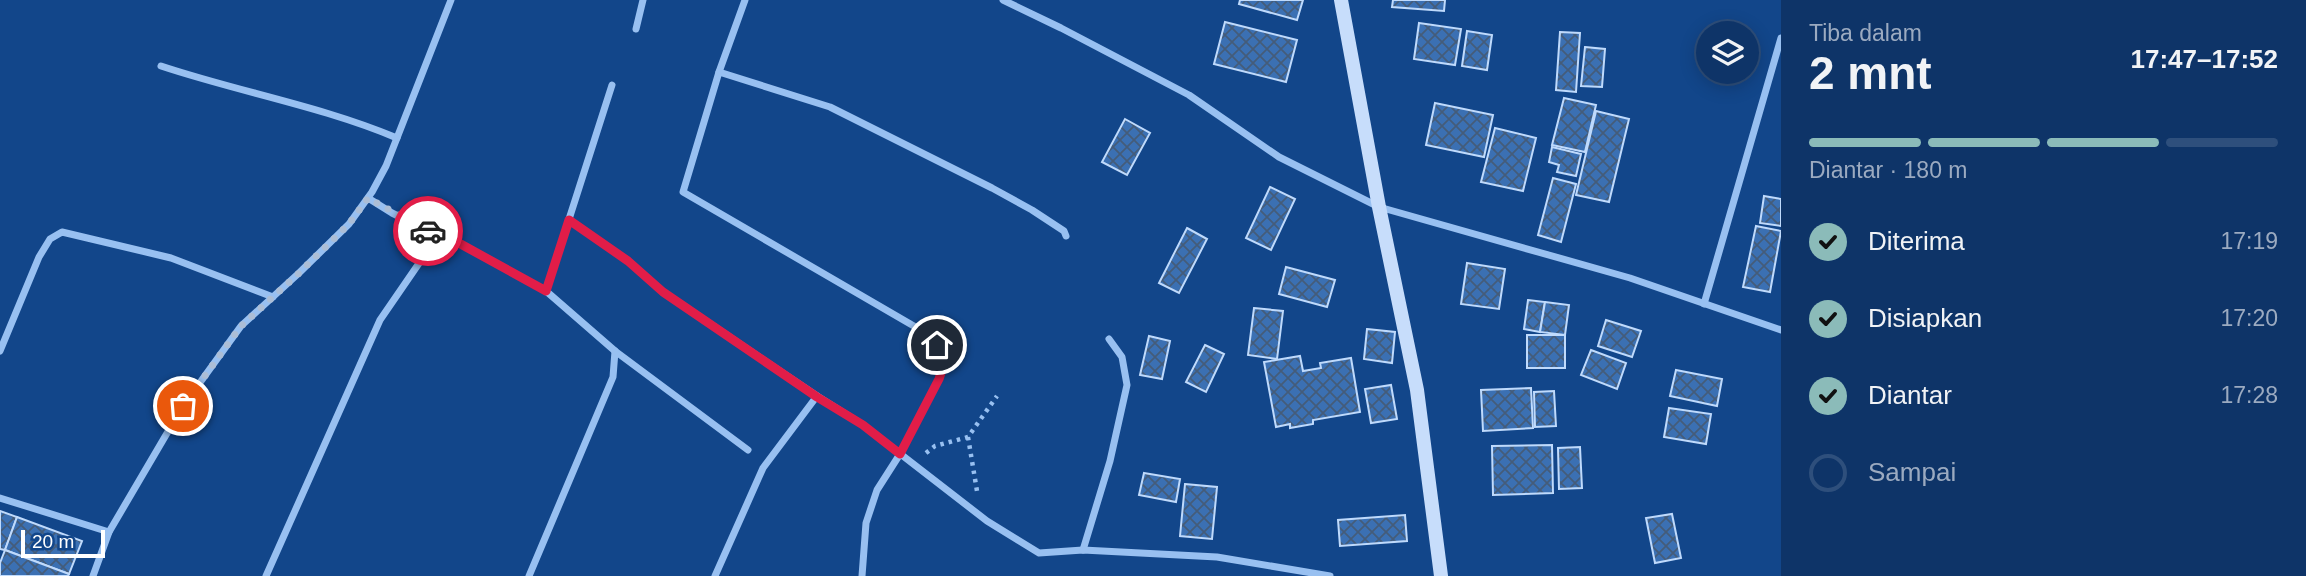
<!DOCTYPE html>
<html lang="id">
<head>
<meta charset="utf-8">
<style>
	:root { --surface:#0e3468; --page:#173c6e; --text:#f1f3f6; --muted:#9baac0; --line:#2e4f7c; --accent:#8bbbb9 }
	body { margin:0; font-family:Helvetica,sans-serif; background:var(--page); color:var(--text); height:100vh; display:flex; flex-direction:column; font-size:26px; white-space:nowrap }
	* { box-sizing:border-box; margin:0 }
	p { font-size:23px; color:var(--muted) }
	.icon { flex:none; width:38px; height:38px; fill:none; stroke:currentColor; stroke-width:2; stroke-linecap:round; stroke-linejoin:round }
	.map { position:relative; flex:1; overflow:hidden }
	.panel { display:flex; flex-direction:column; background:var(--surface); width:525px }
	.panel>* { flex:none }
	.buttons { position:absolute; left:1696px; top:21px; display:grid; gap:14px }
	.buttons a { display:grid; place-items:center; width:63px; height:63px; border-radius:50%; background:var(--surface); box-shadow:0 4px 18px #0003,0 0 0 2px var(--line); font-size:35px }
	.scale { position:absolute; left:21px; bottom:18px; width:84px; box-sizing:border-box; padding-left:7px; border:4px solid #fff; border-top:0; font-size:19px; line-height:24px; white-space:nowrap; color:#fff; -webkit-text-stroke:5px #12468a; paint-order:stroke }
	.pin { position:absolute; display:grid; place-items:center; width:60px; height:60px; color:#fff; margin:-30px; border:4px solid #fff; border-radius:50%; box-shadow:0 2px 7px #0007 }
	.courier { position:absolute; display:grid; place-items:center; width:70px; height:70px; margin:-35px; border:5px solid #e11d48; border-radius:50%; background:#fff; color:#222; box-shadow:0 2px 9px #0007 }
	.summary em { font-style:normal; font-weight:600 }
	.summary div { display:flex; flex-direction:column-reverse }
	.summary { display:flex; align-items:center; justify-content:space-between; height:119px; padding:0 28px }
	h1 { font-size:46px; font-weight:600; line-height:52px }
	.bar { display:grid; grid-template-columns:repeat(4,1fr); gap:10px 7px; align-content:center; height:84px; padding:0 28px }
	.bar i { height:9px; border-radius:5px; background:var(--line) }
	.bar .on { background:var(--accent) }
	.bar p { grid-column:span 4 }
	ol { padding:0 28px; list-style:none }
	li { display:flex; align-items:center; gap:21px; height:77px }
	li p { margin-inline-start:auto }
	li .icon { padding:7px; border-radius:50%; background:var(--accent); color:#111; stroke-width:4 }
	li:last-child { color:var(--muted) }
	li i { width:38px; height:38px; border:4px solid var(--line); border-radius:50% }
	main { display:flex; flex:1; min-height:0 }
	.map>svg:first-child { display:block }
	.building { fill:url(#building-cross-hatch); stroke:#bfdafc; stroke-width:2 }
	.lines { fill:none; stroke-linecap:round; stroke-linejoin:round }
	.path { stroke:#98c0f1; stroke-width:4.5; stroke-dasharray:3.5 5; stroke-linecap:butt }
	.street { stroke:#98c0f1; stroke-width:7 }
	.secondary { stroke:#c7ddfb; stroke-width:14 }
	.done { stroke:#acbed6; stroke-width:7; stroke-dasharray:0 12.6 }
	.route { stroke:#e11d48; stroke-width:9 }
</style>
</head>
<body>
<main>
<div class="map">
<svg width="1781" height="576" viewBox="0 0 1781 576">
	<defs>
		<pattern id="building-cross-hatch" width="8" height="8" patternUnits="userSpaceOnUse" patternTransform="scale(1.75)"><rect width="8" height="8" fill="#3b70b3"/><path d="M0 0l8 8M0 8l8-8" fill="none" stroke="#445c7a"/></pattern>
	</defs>
	<rect width="100%" height="100%" fill="#12468a"/>
	<g class="building">
		<path d="M1240,0H1303L1297,20L1239,4Z"/>
		<path d="M1393,0H1445L1444,11L1392,7Z"/>
		<path d="M1225,22L1297,40L1286,82L1214,64Z"/>
		<path d="M1419,23L1461,29L1455,65L1414,59Z"/>
		<path d="M1467,31L1492,35L1487,70L1462,66Z"/>
		<path d="M1560,32L1580,33L1576,92L1556,90Z"/>
		<path d="M1585,47L1605,49L1602,87L1581,86Z"/>
		<path d="M1564,98L1596,105L1585,152L1552,145Z"/>
		<path d="M1435,103L1493,115L1484,157L1426,145Z"/>
		<path d="M1596,111L1629,119L1609,202L1576,195Z"/>
		<path d="M1125,119L1150,133L1127,175L1102,162Z"/>
		<path d="M1495,128L1536,138L1523,191L1481,182Z"/>
		<path d="M1552,147L1581,154L1576,176L1557,172L1559,165L1549,162Z"/>
		<path d="M1553,178L1576,184L1561,242L1538,235Z"/>
		<path d="M1270,187L1295,199L1271,250L1246,238Z"/>
		<path d="M1764,196L1781,199V226L1760,223Z"/>
		<path d="M1756,226L1781,231L1770,292L1743,287Z"/>
		<path d="M1187,228L1207,239L1179,293L1159,283Z"/>
		<path d="M1467,263L1505,269L1499,309L1461,304Z"/>
		<path d="M1286,267L1335,280L1327,307L1279,294Z"/>
		<path d="M1528,300L1545,302L1540,332L1524,329Z"/>
		<path d="M1545,302L1569,305L1565,335L1540,332Z"/>
		<path d="M1254,308L1283,311L1277,359L1248,355Z"/>
		<path d="M1606,320L1641,331L1632,357L1598,346Z"/>
		<path d="M1367,329L1395,332L1392,363L1364,359Z"/>
		<rect x="1527" y="335" width="38" height="33"/>
		<path d="M1149,336L1170,341L1162,379L1140,375Z"/>
		<path d="M1205,345L1224,354L1206,392L1186,382Z"/>
		<path d="M1591,350L1626,363L1617,389L1581,375Z"/>
		<path d="M1300,356L1303,371L1321,368L1320,363L1351,358L1360,412L1313,420V424L1290,428V424L1276,427L1264,362Z"/>
		<path d="M1676,370L1722,379L1717,406L1670,396Z"/>
		<path d="M1391,385L1397,419L1371,423L1365,389Z"/>
		<path d="M1531,388L1533,428L1483,431L1481,390Z"/>
		<path d="M1554,391L1556,426L1535,427L1534,392Z"/>
		<path d="M1669,408L1711,414L1706,444L1664,437Z"/>
		<path d="M1552,445L1553,493L1493,495L1492,446Z"/>
		<path d="M1580,447L1582,488L1559,489L1558,448Z"/>
		<path d="M1144,473L1180,479L1176,502L1139,495Z"/>
		<path d="M1185,484L1217,487L1212,539L1180,536Z"/>
		<path d="M0,511L17,517L5,550L0,549Z"/>
		<path d="M1672,514L1681,558L1655,563L1646,518Z"/>
		<path d="M1405,515L1407,541L1340,546L1338,520Z"/>
		<path d="M17,517L82,541L69,574L5,550Z"/>
		<path d="M5,550L69,574L68,576H0V563Z"/>
	</g>
	<g class="lines">
		<g class="path">
			<path d="M968,437L977,491"/>
			<path d="M926,453L935,446L968,437L997,396"/>
		</g>
		<g class="street">
			<path d="M745,0L719,72L683,192L931,336L944,364L939,379L900,454L877,490L866,523L862,576"/>
			<path d="M1003,0L1061,28L1189,95L1279,157L1379,207L1630,278L1781,330"/>
			<path d="M636,29L643,0"/>
			<path d="M161,66C239,92 321,106 397,138"/>
			<path d="M719,72L830,107L992,188L1032,210L1064,231L1066,236"/>
			<path d="M368,198L392,213L434,234L457,242L546,291L615,351L748,450"/>
			<path d="M569,220L628,261L663,292L817,396L863,425L987,521L1039,553L1083,550L1217,557L1330,576"/>
			<path d="M546,291L612,85"/>
			<path d="M1704,304L1781,38"/>
			<path d="M0,351L39,257L50,239L62,232L171,258L273,297"/>
			<path d="M0,498L109,532"/>
			<path d="M1083,550L1110,461L1127,385L1122,357L1109,339"/>
			<path d="M93,576L109,532L183,406L241,326L299,273L349,224L372,192L386,166L451,0"/>
			<path d="M266,576L380,320L424,256L434,234"/>
			<path d="M529,576L613,377L615,351"/>
			<path d="M715,576L763,468L817,396"/>
		</g>
		<path class="secondary" d="M1341,0L1379,207L1417,390L1441,576"/>
	</g>
	<g class="lines">
		<path class="done" d="M183,406L241,326L299,273L349,224L368,198L428,231"/>
		<path class="route" d="M428,231L457,242L546,291L569,220L628,261L663,292L817,397L863,425L900,454L939,379L944,364L937,345"/>
	</g>
</svg>
<div class="buttons">
<a><svg class="icon" aria-label="layers" viewBox="0 0 24 24"><path d="M12 4l9 5-9 5-9-5zM3 14l9 5 9-5"/></svg></a>
</div>
<div class="scale">20 m</div>
<div class="pin" style="left:183px;top:406px;background:#ea580c"><svg class="icon" aria-label="bag" viewBox="0 0 24 24"><path d="M5 8h14l-1 12H6zM9 8a3 3 0 0 1 6 0"/></svg></div>
<div class="pin" style="left:937px;top:345px;background:#1f2937"><svg class="icon" aria-label="home" viewBox="0 0 24 24"><path d="M3 11l9-7 9 7M6 9v11h12V9"/></svg></div>
<div class="courier" style="left:428px;top:231px"><svg class="icon" aria-label="car" viewBox="0 0 24 24"><path d="M5 17H2v-5l4-1 3-4h7l3 4 3 1v5h-3M9 17h6M6 11h13"/><circle cx="7" cy="17" r="2"/><circle cx="17" cy="17" r="2"/></svg></div>
</div>
<section class="panel">
<div class="summary"><div><h1>2 mnt</h1><p>Tiba dalam</p></div><em>17:47–17:52</em></div>
<div class="bar"><i class="on"></i><i class="on"></i><i class="on"></i><i></i><p>Diantar · 180 m</p></div>
<ol>
<li><svg class="icon" aria-label="check" viewBox="0 0 24 24"><path d="M5 12l5 5 9-10"/></svg>Diterima<p>17:19</p></li>
<li><svg class="icon" aria-label="check" viewBox="0 0 24 24"><path d="M5 12l5 5 9-10"/></svg>Disiapkan<p>17:20</p></li>
<li><svg class="icon" aria-label="check" viewBox="0 0 24 24"><path d="M5 12l5 5 9-10"/></svg>Diantar<p>17:28</p></li>
<li><i></i>Sampai</li>
</ol>
</section>
</main>
</body>
</html>
